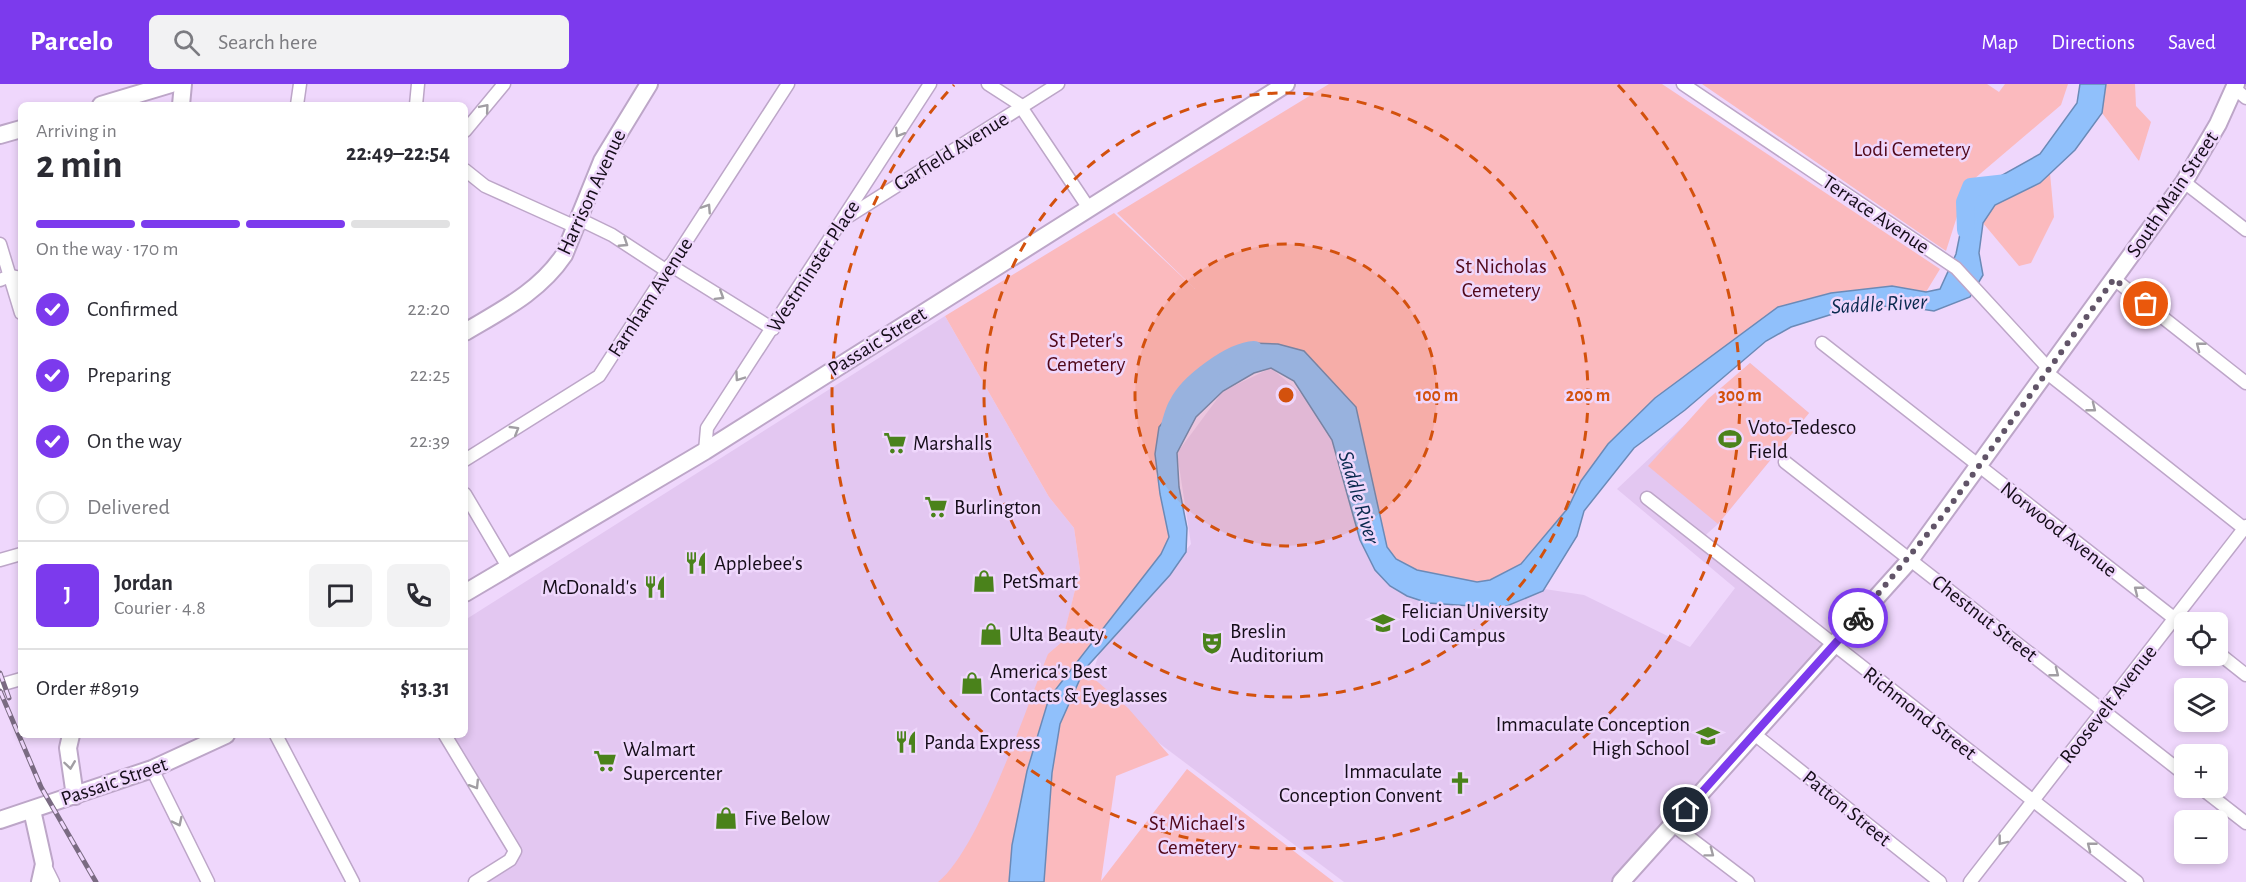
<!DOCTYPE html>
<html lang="en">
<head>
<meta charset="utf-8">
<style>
	:root { --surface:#fff; --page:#f2f2f3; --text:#2b2b33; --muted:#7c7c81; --line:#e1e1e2; --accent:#7c3aed }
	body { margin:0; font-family:"Alegreya Sans",sans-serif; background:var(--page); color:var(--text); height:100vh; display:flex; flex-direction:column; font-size:22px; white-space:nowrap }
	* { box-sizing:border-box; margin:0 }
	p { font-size:20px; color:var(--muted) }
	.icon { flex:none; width:33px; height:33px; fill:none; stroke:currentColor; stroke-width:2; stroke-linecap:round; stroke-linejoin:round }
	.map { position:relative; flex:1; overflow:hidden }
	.panel { position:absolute; left:18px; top:18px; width:450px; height:636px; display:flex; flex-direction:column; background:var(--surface); border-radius:9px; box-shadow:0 3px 9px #0003 }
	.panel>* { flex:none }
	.tools { position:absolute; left:2174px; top:528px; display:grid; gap:12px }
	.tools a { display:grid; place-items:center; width:54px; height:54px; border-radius:9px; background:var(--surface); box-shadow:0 3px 9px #0003; font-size:30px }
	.pin { position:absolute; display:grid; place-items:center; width:51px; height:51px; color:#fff; margin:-26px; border:3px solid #fff; border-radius:50%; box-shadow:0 2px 6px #0007 }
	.courier { position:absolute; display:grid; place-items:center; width:60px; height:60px; margin:-30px; border:4px solid #7c3aed; border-radius:50%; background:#fff; color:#222; box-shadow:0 2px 8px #0007 }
	.head em { font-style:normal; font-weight:600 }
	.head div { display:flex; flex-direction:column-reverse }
	.head { display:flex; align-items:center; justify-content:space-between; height:102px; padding:0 18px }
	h1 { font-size:39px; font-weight:600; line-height:45px }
	.bar { display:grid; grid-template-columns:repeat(4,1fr); gap:9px 6px; align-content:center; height:72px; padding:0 18px }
	.bar i { height:8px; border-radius:4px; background:var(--line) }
	.bar .on { background:var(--accent) }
	.bar p { grid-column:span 4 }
	.line { display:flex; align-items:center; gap:15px; padding:0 18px; border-top:2px solid var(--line) }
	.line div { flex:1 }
	.round { display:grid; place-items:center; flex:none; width:63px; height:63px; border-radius:9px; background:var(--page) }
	ol { padding:0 18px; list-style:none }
	li { display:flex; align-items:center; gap:18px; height:66px }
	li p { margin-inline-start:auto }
	li .icon { padding:6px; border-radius:50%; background:var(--accent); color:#fff; stroke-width:4 }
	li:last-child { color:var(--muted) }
	li i { width:33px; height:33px; border:3px solid var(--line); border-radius:50% }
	header { display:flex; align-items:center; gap:36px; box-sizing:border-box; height:84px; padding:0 30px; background:var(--accent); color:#fff }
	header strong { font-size:28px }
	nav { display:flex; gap:33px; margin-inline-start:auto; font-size:21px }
	.search { width:420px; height:54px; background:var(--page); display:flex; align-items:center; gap:15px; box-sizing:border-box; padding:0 21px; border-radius:9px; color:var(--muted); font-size:22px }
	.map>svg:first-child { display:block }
	.built { fill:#e3c7f1 }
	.green { fill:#fbbabe }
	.water { fill:#90c0fb; stroke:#6b8ab7; stroke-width:1.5 }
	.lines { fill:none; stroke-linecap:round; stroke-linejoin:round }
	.river { stroke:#90c0fb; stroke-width:18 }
	.street-casing { stroke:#bda6c8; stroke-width:15 }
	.secondary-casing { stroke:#bda6c8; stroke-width:20 }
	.street { stroke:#fff; stroke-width:12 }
	.secondary { stroke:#fff; stroke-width:16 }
	.rail-casing { stroke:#7a6b82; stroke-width:5 }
	.rail { stroke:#efd7fc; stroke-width:3; stroke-dasharray:9; stroke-linecap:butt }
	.oneway { stroke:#a19ea3 }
	.done { stroke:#615468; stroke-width:6; stroke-dasharray:0 10.8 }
	.route { stroke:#7c3aed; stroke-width:8 }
	.ring { fill:none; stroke:#d3510d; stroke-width:3; stroke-dasharray:10 8 }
	.labels { text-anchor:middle; stroke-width:5; stroke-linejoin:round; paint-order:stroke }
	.park-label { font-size:21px; fill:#51081a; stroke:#efd7fc }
	.street-label { font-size:21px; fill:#150d19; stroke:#efd7fc }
	.poi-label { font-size:21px; fill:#150d19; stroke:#efd7fc; text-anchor:start }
	.water-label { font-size:22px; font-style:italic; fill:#092a4f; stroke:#efd7fc }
	.centre { fill:#d3510d; stroke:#efd7fc; stroke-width:3 }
	.ring-label { font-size:18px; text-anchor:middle; font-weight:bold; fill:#d3510d; stroke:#efd7fc; stroke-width:5; stroke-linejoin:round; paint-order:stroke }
</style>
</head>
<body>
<header>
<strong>Parcelo</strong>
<div class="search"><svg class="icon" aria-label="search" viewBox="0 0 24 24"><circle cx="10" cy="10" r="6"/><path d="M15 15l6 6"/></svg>Search here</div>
<nav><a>Map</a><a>Directions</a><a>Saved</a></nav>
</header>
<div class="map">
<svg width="2246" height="798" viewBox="0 0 2246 798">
	<rect width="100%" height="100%" fill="#efd7fc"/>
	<g class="built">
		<path d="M945,232L1049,413L1074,444L1080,486L1003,798H479L521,771L447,651H465V536Z"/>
		<path d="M1750,279L1809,329L1718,440L1700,456L1772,502L1824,564L1751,640L1615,798H1344L1087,605L1100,567L1191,460L1177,369L1223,307L1271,284L1326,330L1439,516L1538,504L1584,511L1690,563L1735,504L1617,405Z"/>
	</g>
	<g class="green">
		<path d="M1329,0H1662L1940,185L1926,208L1892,202L1831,209L1778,223L1656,314L1608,360L1581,397L1568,424L1521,480L1490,496L1477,498L1417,486L1396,475L1387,463L1375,407L1278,260L1251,259L1199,294L1159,343L1155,370L1160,410L1169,453L1161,470L1049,614L1027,687L1012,761L1009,798H938C979,766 1027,622 1048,570L1062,558L1080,486L1074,444L1049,413L945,232L1114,129L1195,205L1117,129Z"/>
		<path d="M1702,0H1987L1999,8L2005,0H2068L2061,21L1967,101L1946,167Z"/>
		<path d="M2106,0H2135L2136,22L2151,38L2139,77L2102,29Z"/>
		<path d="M2050,89L2054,133L2031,179L2019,182L1983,139L1995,121L2040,99Z"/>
		<path d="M1750,279L1809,329L1718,440L1648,382L1708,315Z"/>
		<path d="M1084,586L1128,624L1169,671L1116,692L1101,797L1187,685L1334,798H1044L1052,689L1060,640Z"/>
	</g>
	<path class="water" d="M2080,0H2106L2102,29L2075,66L2040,99L1995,121L1983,139L1979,169L1983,191L1970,213L1934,227L1895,221L1836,229L1791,243L1766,257L1685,326L1634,364L1584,427L1577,452L1543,507L1502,524L1428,519L1407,512L1390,502L1375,486L1360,456L1332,356L1294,297L1271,284L1254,289L1223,307L1196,333L1177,369L1179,403L1187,444L1186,468L1170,491L1084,586L1060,640L1052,689L1044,798H1009L1012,761L1027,687L1049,614L1161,470L1169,453L1160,410L1155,370L1159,343L1199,294L1251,259L1278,260L1304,267L1356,323L1387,463L1396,475L1417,486L1477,498L1490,496L1521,480L1568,424L1581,397L1608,360L1655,314L1778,223L1831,209L1892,202L1926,208L1940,205L1956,170L1966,120L1979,104L2040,70L2077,19Z"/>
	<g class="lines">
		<g class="river">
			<path d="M1966,146L1965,118L1971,103L2007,99"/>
			<path d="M1170,342C1172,335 1174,326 1178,320C1188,299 1231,267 1254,266"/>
		</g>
		<g class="street-casing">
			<g id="street">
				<path d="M988,0L1019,20L1088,123"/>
				<path d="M1683,0L1956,184L2049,285"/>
				<path d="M2234,4L2246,14"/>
				<path d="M297,21L300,0"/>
				<path d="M416,21L418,0"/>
				<path d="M465,47L504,0"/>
				<path d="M465,86L485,102L576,143"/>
				<path d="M2184,98L2246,146"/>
				<path d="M849,132L1058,0"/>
				<path d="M579,135L612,151L667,187"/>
				<path d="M0,160L21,229"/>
				<path d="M670,181L773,245"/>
				<path d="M2114,195L2246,299"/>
				<path d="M0,196L10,192L21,194"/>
				<path d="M1822,259L2184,542"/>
				<path d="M2046,288L2246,446"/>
				<path d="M705,367L707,344L930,0"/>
				<path d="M465,376L599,292L788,0"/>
				<path d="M1785,378L2184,690"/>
				<path d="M465,410L508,483"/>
				<path d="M1647,414L2137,798"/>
				<path d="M0,476L21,470"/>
				<path d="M2217,568L2246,591"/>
				<path d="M0,601L21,595"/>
				<path d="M1753,649L1940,798"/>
				<path d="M276,651L353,798"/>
				<path d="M445,651L515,767L510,776L475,798"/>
				<path d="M152,685L208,798"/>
				<path d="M2201,704L2246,739"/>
				<path d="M1673,741L1748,798"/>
				<path d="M44,780L53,798"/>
				<path d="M1970,798L2246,442"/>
			</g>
		</g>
		<g class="secondary-casing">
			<g id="secondary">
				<path d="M101,21L171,0"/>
				<path d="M181,21L183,0"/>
				<path d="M0,51L21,45"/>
				<path d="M465,248C502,226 539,208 564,171L602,77L649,0"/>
				<path d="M465,509L705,367L1286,0"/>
				<path d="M71,651L68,664L75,712"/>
				<path d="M32,726L44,780L40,798"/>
				<path d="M0,736L152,685L226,651"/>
				<path d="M1621,798L1910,476L2184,98L2218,40L2236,0"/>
			</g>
		</g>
		<use href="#street" class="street"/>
		<use href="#secondary" class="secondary"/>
		<g class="rail-casing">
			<g id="rail">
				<path d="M0,589L9,614"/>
				<path d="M0,607L41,703L96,798"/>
			</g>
		</g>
		<use href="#rail" class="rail"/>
	</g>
	<defs><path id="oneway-chevron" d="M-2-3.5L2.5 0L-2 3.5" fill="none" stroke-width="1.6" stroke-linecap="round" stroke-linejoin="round" transform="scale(1.5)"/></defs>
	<g class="oneway">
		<use href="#oneway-chevron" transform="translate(485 24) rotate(-50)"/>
		<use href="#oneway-chevron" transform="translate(899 49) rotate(122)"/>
		<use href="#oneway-chevron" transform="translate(707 124) rotate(-57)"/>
		<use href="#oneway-chevron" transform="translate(624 159) rotate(33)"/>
		<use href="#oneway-chevron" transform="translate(720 212) rotate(32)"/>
		<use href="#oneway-chevron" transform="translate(2200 262) rotate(-142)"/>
		<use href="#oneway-chevron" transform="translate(739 293) rotate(125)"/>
		<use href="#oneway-chevron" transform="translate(2092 324) rotate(38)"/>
		<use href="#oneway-chevron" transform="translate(515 346) rotate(-31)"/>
		<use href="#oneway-chevron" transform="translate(2138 506) rotate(-142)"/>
		<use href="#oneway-chevron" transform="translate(2055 589) rotate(38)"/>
		<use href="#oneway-chevron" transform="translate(70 681) rotate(82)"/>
		<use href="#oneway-chevron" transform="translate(475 701) rotate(58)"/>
		<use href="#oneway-chevron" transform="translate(178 738) rotate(64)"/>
		<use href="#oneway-chevron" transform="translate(2002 757) rotate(128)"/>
		<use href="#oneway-chevron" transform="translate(2091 762) rotate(-142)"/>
		<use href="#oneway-chevron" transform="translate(1710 769) rotate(37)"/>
	</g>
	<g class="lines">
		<path class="done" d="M1858,534L1945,429L2114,195L2146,220"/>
		<path class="route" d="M1686,726L1858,534"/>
	</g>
	<circle cx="1286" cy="311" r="151" fill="#d3510d" fill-opacity=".12"/>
	<g class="ring">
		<circle cx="1286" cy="311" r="151"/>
		<circle cx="1286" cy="311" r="302"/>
		<path d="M1618 1A454 454 0 1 1 954 1"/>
	</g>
	<defs>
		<g id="stadium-bare" transform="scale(1.8)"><path d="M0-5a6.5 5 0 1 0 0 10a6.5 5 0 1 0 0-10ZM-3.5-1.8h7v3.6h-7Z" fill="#4a821b" stroke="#efd7fc" stroke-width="2.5" paint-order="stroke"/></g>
		<g id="supermarket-bare" transform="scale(1.8)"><path d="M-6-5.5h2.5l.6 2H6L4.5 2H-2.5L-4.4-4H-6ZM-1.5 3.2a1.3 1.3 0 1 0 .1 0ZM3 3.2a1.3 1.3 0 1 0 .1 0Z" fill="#4a821b" stroke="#efd7fc" stroke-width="2.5" paint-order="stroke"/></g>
		<g id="restaurant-bare" transform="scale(1.8)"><path d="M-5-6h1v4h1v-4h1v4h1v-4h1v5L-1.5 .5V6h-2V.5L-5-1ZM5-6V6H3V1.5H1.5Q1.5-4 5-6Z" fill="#4a821b" stroke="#efd7fc" stroke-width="2.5" paint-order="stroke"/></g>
		<g id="shop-bare" transform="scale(1.8)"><path d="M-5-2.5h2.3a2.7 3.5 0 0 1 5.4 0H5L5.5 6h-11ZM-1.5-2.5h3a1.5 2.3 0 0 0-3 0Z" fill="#4a821b" stroke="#efd7fc" stroke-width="2.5" paint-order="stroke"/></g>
		<g id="university-bare" transform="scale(1.8)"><path d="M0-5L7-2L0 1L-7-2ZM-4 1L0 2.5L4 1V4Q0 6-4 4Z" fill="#4a821b" stroke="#efd7fc" stroke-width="2.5" paint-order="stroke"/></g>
		<g id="theatre-bare" transform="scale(1.8)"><path d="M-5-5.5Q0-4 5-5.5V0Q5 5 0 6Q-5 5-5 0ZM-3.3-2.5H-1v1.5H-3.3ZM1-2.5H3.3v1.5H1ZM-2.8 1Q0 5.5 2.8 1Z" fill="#4a821b" stroke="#efd7fc" stroke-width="2.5" paint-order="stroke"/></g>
		<g id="school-bare" transform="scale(1.8)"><path d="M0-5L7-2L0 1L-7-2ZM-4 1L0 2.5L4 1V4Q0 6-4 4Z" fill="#4a821b" stroke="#efd7fc" stroke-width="2.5" paint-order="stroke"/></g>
		<g id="church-bare" transform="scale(1.8)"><path d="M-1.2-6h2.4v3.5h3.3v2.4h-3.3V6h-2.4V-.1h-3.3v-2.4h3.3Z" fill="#4a821b" stroke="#efd7fc" stroke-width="2.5" paint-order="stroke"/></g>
	</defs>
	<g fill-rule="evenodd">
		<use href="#stadium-bare" x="1730" y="355"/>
		<use href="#supermarket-bare" x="895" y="359"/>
		<use href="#supermarket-bare" x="936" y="423"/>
		<use href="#restaurant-bare" x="696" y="479"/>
		<use href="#shop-bare" x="984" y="497"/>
		<use href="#restaurant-bare" x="655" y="503"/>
		<use href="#university-bare" x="1383" y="539"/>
		<use href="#shop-bare" x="991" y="550"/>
		<use href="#theatre-bare" x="1212" y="559"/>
		<use href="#shop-bare" x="972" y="599"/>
		<use href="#school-bare" x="1708" y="652"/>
		<use href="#restaurant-bare" x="906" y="658"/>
		<use href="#supermarket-bare" x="605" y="677"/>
		<use href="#church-bare" x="1460" y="699"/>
		<use href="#shop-bare" x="726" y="734"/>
	</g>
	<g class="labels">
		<g class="park-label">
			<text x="1912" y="72">Lodi Cemetery</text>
			<text x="1501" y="189">St Nicholas<tspan x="1501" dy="24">Cemetery</tspan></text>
			<text x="1086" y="263">St Peter's<tspan x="1086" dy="24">Cemetery</tspan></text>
			<text x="1197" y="746">St Michael's<tspan x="1197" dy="24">Cemetery</tspan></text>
		</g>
		<g class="street-label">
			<text transform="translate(951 67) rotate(-32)" y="7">Garfield Avenue</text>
			<text transform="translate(591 108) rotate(-65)" y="7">Harrison Avenue</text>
			<text transform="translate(2172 110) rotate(-56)" y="7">South Main Street</text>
			<text transform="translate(1876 130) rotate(34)" y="7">Terrace Avenue</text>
			<text transform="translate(813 182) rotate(-57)" y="7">Westminster Place</text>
			<text transform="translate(650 213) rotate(-57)" y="7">Farnham Avenue</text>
			<text transform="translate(877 257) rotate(-32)" y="7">Passaic Street</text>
			<text transform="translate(2059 445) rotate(38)" y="7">Norwood Avenue</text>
			<text transform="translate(1985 534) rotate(38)" y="7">Chestnut Street</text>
			<text transform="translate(2108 620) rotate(-52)" y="7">Roosevelt Avenue</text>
			<text transform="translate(1920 629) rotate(38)" y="7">Richmond Street</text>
			<text transform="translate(114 697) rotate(-19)" y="7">Passaic Street</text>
			<text transform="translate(1847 724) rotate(39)" y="7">Patton Street</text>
		</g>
		<g class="poi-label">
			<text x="1748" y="350">Voto-Tedesco<tspan x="1748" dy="24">Field</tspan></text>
			<text x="913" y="366">Marshalls</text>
			<text x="954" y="430">Burlington</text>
			<text x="714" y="486">Applebee's</text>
			<text x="1002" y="504">PetSmart</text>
			<text x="637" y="510" text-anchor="end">McDonald's</text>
			<text x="1401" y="534">Felician University<tspan x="1401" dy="24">Lodi Campus</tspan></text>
			<text x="1230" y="554">Breslin<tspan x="1230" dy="24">Auditorium</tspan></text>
			<text x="1009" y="557">Ulta Beauty</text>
			<text x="990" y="594">America's Best<tspan x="990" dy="24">Contacts &amp; Eyeglasses</tspan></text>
			<text x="1690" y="647" text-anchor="end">Immaculate Conception<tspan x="1690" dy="24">High School</tspan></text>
			<text x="924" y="665">Panda Express</text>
			<text x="623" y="672">Walmart<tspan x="623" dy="24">Supercenter</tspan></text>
			<text x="1442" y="694" text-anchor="end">Immaculate<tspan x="1442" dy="24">Conception Convent</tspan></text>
			<text x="744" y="741">Five Below</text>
		</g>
		<g class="water-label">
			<text transform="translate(1879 219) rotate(-3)" y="8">Saddle River</text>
			<text transform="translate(1360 413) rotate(73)" y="8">Saddle River</text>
		</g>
	</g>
	<circle cx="1286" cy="311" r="9" class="centre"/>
	<g class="ring-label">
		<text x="1437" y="317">100 m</text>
		<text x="1588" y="317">200 m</text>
		<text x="1740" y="317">300 m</text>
	</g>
</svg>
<div class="tools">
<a><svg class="icon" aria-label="locate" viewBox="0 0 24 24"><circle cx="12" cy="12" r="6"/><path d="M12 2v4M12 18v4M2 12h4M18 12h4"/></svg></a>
<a><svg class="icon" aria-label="layers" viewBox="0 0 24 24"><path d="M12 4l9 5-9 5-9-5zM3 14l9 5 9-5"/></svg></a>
<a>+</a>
<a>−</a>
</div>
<div class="pin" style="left:2146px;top:220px;background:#ea580c"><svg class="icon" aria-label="bag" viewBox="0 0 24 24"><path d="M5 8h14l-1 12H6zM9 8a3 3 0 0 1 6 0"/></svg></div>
<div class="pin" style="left:1686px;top:726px;background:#1f2937"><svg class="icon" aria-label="home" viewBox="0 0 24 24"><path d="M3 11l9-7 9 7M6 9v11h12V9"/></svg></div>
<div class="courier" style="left:1858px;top:534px"><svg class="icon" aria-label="bike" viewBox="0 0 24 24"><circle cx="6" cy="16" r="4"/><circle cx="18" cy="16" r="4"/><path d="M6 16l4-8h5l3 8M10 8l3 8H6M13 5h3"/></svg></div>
<section class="panel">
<div class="head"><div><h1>2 min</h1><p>Arriving in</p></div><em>22:49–22:54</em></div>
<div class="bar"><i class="on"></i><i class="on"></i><i class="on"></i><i></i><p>On the way · 170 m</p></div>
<ol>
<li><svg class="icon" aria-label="check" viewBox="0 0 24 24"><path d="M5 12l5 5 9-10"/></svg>Confirmed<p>22:20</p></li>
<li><svg class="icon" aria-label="check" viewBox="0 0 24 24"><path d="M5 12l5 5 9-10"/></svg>Preparing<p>22:25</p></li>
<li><svg class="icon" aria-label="check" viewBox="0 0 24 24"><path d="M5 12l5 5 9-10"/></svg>On the way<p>22:39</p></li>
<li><i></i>Delivered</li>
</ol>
<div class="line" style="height:108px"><b class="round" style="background:var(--accent);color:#fff">J</b><div><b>Jordan</b><p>Courier · 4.8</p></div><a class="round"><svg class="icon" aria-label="chat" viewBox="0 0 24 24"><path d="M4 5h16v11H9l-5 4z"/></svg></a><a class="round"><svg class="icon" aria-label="phone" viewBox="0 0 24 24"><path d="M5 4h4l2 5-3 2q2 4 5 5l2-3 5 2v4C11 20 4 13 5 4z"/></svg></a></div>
<div class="line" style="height:78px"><div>Order #8919</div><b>$13.31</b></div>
</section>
</div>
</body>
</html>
